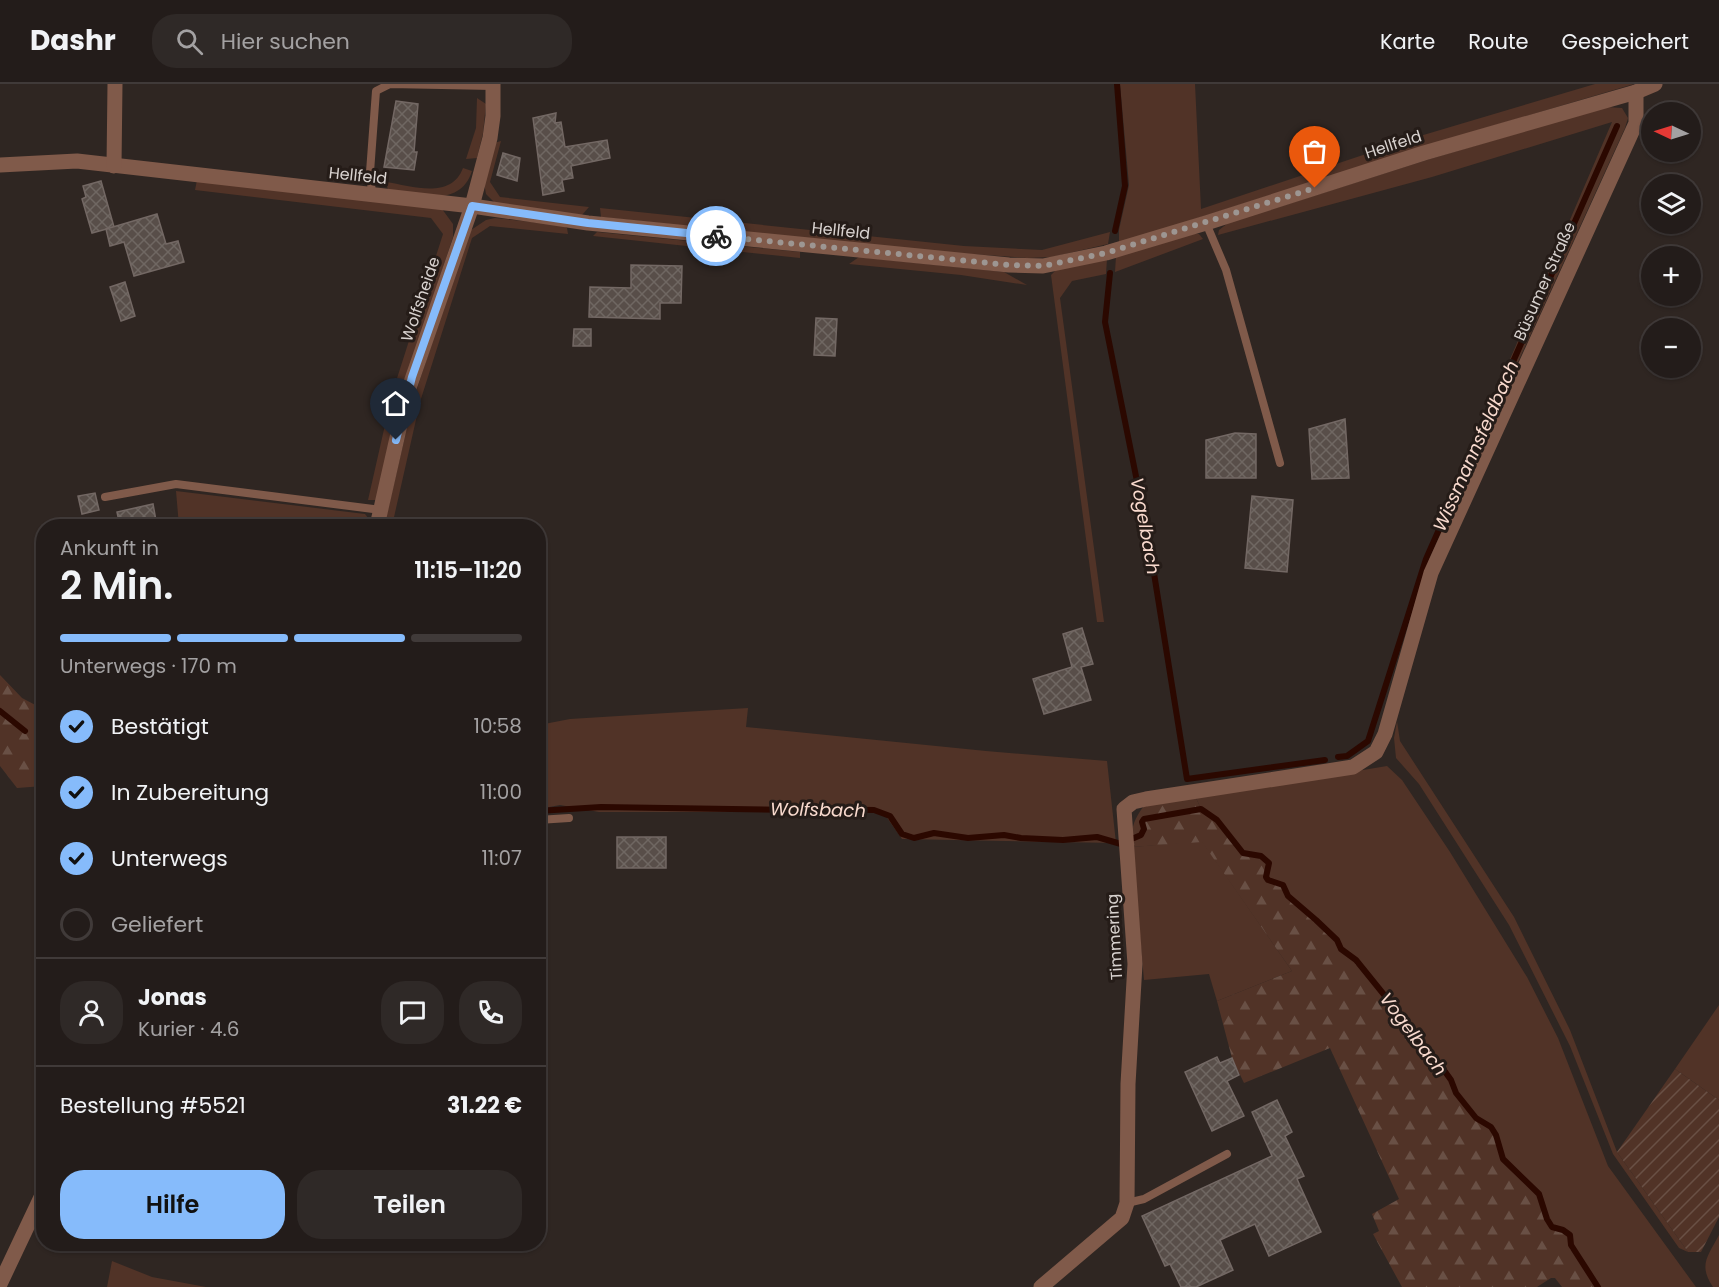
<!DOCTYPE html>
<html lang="de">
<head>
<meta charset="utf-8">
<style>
	:root { --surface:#231c1a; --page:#2f2927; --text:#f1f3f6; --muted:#a3a1a2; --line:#403a39; --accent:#86bbfb }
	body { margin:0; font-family:Poppins,sans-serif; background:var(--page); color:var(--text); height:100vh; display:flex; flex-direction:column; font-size:22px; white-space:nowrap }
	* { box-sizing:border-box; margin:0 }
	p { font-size:20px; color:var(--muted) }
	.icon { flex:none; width:33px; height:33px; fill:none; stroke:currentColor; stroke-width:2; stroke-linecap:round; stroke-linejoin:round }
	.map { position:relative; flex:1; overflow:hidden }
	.drawer { position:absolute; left:36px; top:435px; width:510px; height:732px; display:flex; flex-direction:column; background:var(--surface); border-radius:24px; box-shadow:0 2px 4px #0004,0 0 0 2px var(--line) }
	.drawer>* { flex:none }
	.needle { width:39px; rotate:274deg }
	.controls { position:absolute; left:1641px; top:18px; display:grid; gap:12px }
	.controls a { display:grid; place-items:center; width:60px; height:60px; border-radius:50%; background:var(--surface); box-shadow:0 2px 4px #0004,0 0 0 2px var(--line); font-size:30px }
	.pin { position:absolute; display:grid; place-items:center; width:51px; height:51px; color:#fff; margin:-62px -26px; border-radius:50% 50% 50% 0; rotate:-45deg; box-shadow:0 0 6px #0007 }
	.pin .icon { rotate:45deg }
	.courier { position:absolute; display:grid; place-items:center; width:60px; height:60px; margin:-30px; border:4px solid #86bbfb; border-radius:50%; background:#fff; color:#222; box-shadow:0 2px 8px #0007 }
	.head em { font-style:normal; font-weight:600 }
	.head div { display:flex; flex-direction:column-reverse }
	.head { display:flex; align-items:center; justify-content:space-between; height:102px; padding:0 24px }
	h1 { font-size:39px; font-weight:600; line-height:45px }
	.bar { display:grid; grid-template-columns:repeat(4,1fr); gap:9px 6px; align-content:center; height:72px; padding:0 24px }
	.bar i { height:8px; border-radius:4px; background:var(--line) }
	.bar .active { background:var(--accent) }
	.bar p { grid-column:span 4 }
	.line { display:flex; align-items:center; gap:15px; padding:0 24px; border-top:2px solid var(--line) }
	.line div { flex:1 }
	.round { display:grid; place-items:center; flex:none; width:63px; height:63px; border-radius:24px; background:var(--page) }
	ol { padding:0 24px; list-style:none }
	li { display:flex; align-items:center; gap:18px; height:66px }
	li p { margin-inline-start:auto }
	li .icon { padding:6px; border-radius:50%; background:var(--accent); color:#111; stroke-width:4 }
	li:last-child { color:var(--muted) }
	li i { width:33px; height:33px; border:3px solid var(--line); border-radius:50% }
	.cta { display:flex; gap:12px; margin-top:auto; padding:12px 24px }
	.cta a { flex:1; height:69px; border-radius:24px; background:var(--accent); color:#111; font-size:24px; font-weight:600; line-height:69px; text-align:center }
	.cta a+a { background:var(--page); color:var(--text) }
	header { display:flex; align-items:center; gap:36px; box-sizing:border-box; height:84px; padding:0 30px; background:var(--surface); border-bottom:2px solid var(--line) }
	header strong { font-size:28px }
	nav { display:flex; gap:33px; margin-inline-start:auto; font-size:21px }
	.search { width:420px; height:54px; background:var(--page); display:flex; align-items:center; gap:15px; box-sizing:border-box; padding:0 21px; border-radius:24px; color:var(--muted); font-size:22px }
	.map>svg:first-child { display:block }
	.grass { fill:#513327 }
	.forest { fill:url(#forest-firs) }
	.garden { fill:url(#garden-furrows) }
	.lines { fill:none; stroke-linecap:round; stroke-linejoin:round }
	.stream { stroke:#2b0800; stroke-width:6 }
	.building { fill:url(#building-cross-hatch); stroke:#736864; stroke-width:1.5 }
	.service { stroke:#805a4a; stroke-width:8 }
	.minor { stroke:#805a4a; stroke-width:15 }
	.done { stroke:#9d9692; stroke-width:6; stroke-dasharray:0 10.8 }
	.route { stroke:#86bbfb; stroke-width:8 }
	.labels { text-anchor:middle; stroke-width:6; stroke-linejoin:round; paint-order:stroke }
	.street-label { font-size:16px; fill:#d8d2cf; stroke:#251c18 }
	.water-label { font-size:18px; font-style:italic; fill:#f9dace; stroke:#251c18 }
</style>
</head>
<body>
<header>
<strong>Dashr</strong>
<div class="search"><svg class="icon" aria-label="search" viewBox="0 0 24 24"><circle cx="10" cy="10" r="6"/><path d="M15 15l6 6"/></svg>Hier suchen</div>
<nav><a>Karte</a><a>Route</a><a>Gespeichert</a></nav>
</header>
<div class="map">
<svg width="1719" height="1203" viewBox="0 0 1719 1203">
	<defs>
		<pattern id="forest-firs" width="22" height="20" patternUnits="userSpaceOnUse" patternTransform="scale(1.5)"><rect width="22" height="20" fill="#513327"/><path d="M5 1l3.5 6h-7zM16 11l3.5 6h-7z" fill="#695045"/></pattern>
		<pattern id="garden-furrows" width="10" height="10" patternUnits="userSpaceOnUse" patternTransform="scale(1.5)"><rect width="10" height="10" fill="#513327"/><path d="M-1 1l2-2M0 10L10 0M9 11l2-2" fill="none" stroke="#695045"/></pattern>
		<pattern id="building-cross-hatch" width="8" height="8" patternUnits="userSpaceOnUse" patternTransform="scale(1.5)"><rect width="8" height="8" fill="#584e49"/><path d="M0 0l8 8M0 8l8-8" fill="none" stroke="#6f6762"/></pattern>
	</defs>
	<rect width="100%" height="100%" fill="#2f2622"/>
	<g class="grass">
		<path d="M1120,0H1195L1201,125L1420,52L1595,0H1634L1422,63L1119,159V146L1129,101Z"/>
		<path d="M477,14L486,20L483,49L477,74L466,75L476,44Z"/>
		<path d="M1606,23L1622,24L1628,34L1625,44L1513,289L1424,475L1612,38L1432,93L1218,151L1219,146L1228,139L1430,75Z"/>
		<path d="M501,57L490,98L500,113L589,123L582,131L496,120L486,110L484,99L494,59Z"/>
		<path d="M463,84L472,87C460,125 418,110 388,106L386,98C412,102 451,116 463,84Z"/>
		<path d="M197,96L442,125L453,140V153L402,308L377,416H368L392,310L443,150L431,134L195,106Z"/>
		<path d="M600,124L964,162L1042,166L1110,148L1108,160L1052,173L1027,174L928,167L601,133Z"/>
		<path d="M495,134L561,141L567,144L568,150L490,142L472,154L420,318L392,442H384L414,314L468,148L486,136Z"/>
		<path d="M597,148L800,168V174L593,152Z"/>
		<path d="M1191,149L1199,150L1203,155L1115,188L1116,172Z"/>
		<path d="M859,173L1004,188L1027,201L961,191L849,180Z"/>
		<path d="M1107,175L1106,190L1072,197L1060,214L1104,538H1097L1051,191L1058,184Z"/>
		<path d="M176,407L365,430L372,439L371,442H179Z"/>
		<path d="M748,624L746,643L986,667L1107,677L1116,759L902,755L883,728H599L560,721L539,725V641L570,635Z"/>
		<path d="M1397,637L1400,657L1514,833L1570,946L1617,1068L1688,1168L1679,1164L1613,1070L1570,962L1509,841L1419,700L1396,674L1394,654Z"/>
		<path d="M1387,682L1402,696L1450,768L1527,893L1558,954L1608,1082L1696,1203H1598L1571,1161L1563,1146L1552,1143L1547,1135L1539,1110L1503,1075L1496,1051L1491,1043L1476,1034L1456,1009L1451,996L1441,982L1433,977L1398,928L1356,876L1341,865L1337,856L1316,836L1288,812L1283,801L1268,796L1266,793L1268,787L1261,772L1243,769L1217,736L1201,725L1196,714Z"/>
		<path d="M1202,757L1292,887L1217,917L1209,890L1144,896L1132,763Z"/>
		<path d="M1719,921V1016L1675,985Z"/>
		<path d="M1719,1151V1203H1713C1698,1181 1708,1172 1719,1151Z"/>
		<path d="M112,1177L152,1193L206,1203H107Z"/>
	</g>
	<g class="forest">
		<path d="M0,591L22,614L43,625V702L17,704L0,682Z"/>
		<path d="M1196,714L1201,725L1217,736L1243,769L1261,772L1269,779L1266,793L1268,796L1283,801L1288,812L1316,836L1337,856L1341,865L1356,876L1398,928L1433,977L1441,982L1451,996L1456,1009L1476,1034L1491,1043L1496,1051L1503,1075L1539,1110L1547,1135L1552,1143L1563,1146L1570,1151L1571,1161L1598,1203H1562L1555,1194H1551L1537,1203H1402L1373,1150L1379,1147L1372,1130L1399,1115L1330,964L1244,999L1232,974L1217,917L1292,887L1202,758L1132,763C1131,745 1133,736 1144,722Z"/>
	</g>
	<path class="garden" d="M1675,985L1719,1016V1133L1701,1168H1688L1617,1068Z"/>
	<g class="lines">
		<g class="stream">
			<path d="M1115,147L1125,102L1117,0"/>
			<path d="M1110,189L1105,238L1148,452L1187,695L1325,676"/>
			<path d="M0,627L25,647"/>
			<path d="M41,654L44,655"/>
			<path d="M1338,673L1347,672L1368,657L1426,475L1617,42"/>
			<path d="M538,727L601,723L800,726L815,722L820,725L874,726L890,732L902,750L914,754L934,749L968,754L1004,751L1021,754L1063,756L1097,753L1121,760"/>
			<path d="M1134,754L1141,751L1144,745L1142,738L1144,735L1201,725L1217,736L1243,769L1261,772L1269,779L1266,793L1268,796L1283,801L1288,812L1316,836L1337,856L1341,865L1356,876L1398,928L1433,977L1441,982L1451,996L1456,1009L1476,1034L1491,1043L1496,1051L1503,1075L1539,1110L1547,1135L1552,1143L1563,1146L1570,1151L1571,1161L1598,1203"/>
		</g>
	</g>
	<g class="building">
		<path d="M396,17L418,20L414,68H417L414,86L384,83Z"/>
		<path d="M556,29L555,39L561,38L565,63L607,56L610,74L571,82L573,94L562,96L564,107L543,111L533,34Z"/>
		<path d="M503,69L520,74L517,97L497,91Z"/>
		<path d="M101,97L114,143L92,149L82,115L86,113L83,102Z"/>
		<path d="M157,130L166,160L178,157L184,178L134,192L124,158L110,162L106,145Z"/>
		<path d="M631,181L682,182L681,219H660V235L589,233L590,203L631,204Z"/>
		<path d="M125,198L135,232L121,237L110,203Z"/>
		<path d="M816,234L837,235L835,272L814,271Z"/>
		<path d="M574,245H591V262H573Z"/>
		<path d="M1345,335L1349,394L1312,395L1309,345Z"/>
		<path d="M1235,349L1256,350V394H1206V356Z"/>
		<path d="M95,409L99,426L82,430L78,412Z"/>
		<path d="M1252,412L1293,416L1287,488L1245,484Z"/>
		<path d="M153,420L157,442H120L117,428Z"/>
		<path d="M1082,544L1093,580L1081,583L1091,616L1044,630L1033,595L1072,583L1063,550Z"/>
		<rect x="617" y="753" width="49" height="31"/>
		<path d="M1217,973L1220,979L1232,974L1239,991L1227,997L1244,1032L1212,1047L1185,988Z"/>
		<path d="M1277,1016L1292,1048L1285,1052L1304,1092L1297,1095L1321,1148L1269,1172L1255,1140L1220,1156L1233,1186L1196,1203H1181L1170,1180L1165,1182L1142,1132L1272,1072L1252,1028Z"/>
	</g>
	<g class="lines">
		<g class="service">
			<path d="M372,110L370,88L376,7L390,0L493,2"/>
			<path d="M1206,139L1226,186L1280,379"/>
			<path d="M105,413L176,400L381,426"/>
			<path d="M538,736L569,734"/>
			<path d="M1127,1119L1144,1115L1227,1070"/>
		</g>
		<g class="minor">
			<path d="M0,81L77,77L472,122L588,139L1009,181L1043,182L1106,169L1206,139L1424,69L1636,8L1655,0"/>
			<path d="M114,82L115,0"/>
			<path d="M377,442L407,310L472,122L490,54L493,32V0"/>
			<path d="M0,1200L44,1107"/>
			<path d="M1041,1203L1122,1134L1127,1119L1128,1000L1135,880L1124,725L1133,718L1146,715L1353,683L1376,668L1385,650L1431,489L1636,39V8"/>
		</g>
	</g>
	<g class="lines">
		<path class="done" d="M716,152L1009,181L1043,182L1106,169L1315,104"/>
		<path class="route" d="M396,356L412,293L472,122L588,139L716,152"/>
	</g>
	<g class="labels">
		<g class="street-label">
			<text transform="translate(1393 60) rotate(-18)" y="6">Hellfeld</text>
			<text transform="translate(358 91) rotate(6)" y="6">Hellfeld</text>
			<text transform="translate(841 146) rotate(6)" y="6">Hellfeld</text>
			<text transform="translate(1544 197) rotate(-66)" y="6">Büsumer Straße</text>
			<text transform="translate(420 215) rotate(-71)" y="6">Wolfsheide</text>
			<text transform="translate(1114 853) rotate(-93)" y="6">Timmering</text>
		</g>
		<g class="water-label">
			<text transform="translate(1476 362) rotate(-66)" y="6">Wissmannsfeldbach</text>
			<text transform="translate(1145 442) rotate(80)" y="6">Vogelbach</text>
			<text transform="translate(818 726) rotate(1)" y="6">Wolfsbach</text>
			<text transform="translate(1413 950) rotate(53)" y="6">Vogelbach</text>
		</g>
	</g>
</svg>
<div class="controls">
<a><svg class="needle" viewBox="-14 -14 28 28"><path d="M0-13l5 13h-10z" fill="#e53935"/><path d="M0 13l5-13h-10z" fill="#a3a1a2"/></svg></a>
<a><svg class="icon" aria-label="layers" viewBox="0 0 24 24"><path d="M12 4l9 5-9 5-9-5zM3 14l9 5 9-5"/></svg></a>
<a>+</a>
<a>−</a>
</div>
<div class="pin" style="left:1315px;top:104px;background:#ea580c"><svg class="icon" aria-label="bag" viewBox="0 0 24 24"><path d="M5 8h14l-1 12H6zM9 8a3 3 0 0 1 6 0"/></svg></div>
<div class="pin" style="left:396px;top:356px;background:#1f2937"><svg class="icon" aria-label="home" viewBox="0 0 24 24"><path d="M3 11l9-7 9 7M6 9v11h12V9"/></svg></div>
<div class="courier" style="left:716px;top:152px"><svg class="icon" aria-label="bike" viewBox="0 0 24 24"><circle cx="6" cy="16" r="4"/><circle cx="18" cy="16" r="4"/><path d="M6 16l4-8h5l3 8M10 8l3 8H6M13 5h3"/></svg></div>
<section class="drawer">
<div class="head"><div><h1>2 Min.</h1><p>Ankunft in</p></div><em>11:15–11:20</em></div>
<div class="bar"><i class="active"></i><i class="active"></i><i class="active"></i><i></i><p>Unterwegs · 170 m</p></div>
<ol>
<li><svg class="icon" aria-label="check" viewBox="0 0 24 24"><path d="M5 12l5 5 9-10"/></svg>Bestätigt<p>10:58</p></li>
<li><svg class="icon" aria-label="check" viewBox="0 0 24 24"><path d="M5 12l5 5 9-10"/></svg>In Zubereitung<p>11:00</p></li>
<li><svg class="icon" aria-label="check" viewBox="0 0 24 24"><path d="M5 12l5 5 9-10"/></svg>Unterwegs<p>11:07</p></li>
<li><i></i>Geliefert</li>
</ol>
<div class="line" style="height:108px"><a class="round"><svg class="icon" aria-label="person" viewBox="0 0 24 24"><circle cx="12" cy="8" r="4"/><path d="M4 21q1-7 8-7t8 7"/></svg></a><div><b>Jonas</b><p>Kurier · 4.6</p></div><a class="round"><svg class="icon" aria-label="chat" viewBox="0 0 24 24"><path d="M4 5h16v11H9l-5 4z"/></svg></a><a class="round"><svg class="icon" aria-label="phone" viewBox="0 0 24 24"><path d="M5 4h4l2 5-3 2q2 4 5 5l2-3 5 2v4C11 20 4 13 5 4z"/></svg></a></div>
<div class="line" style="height:78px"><div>Bestellung #5521</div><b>31.22 €</b></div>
<div class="cta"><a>Hilfe</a><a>Teilen</a></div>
</section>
</div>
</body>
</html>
